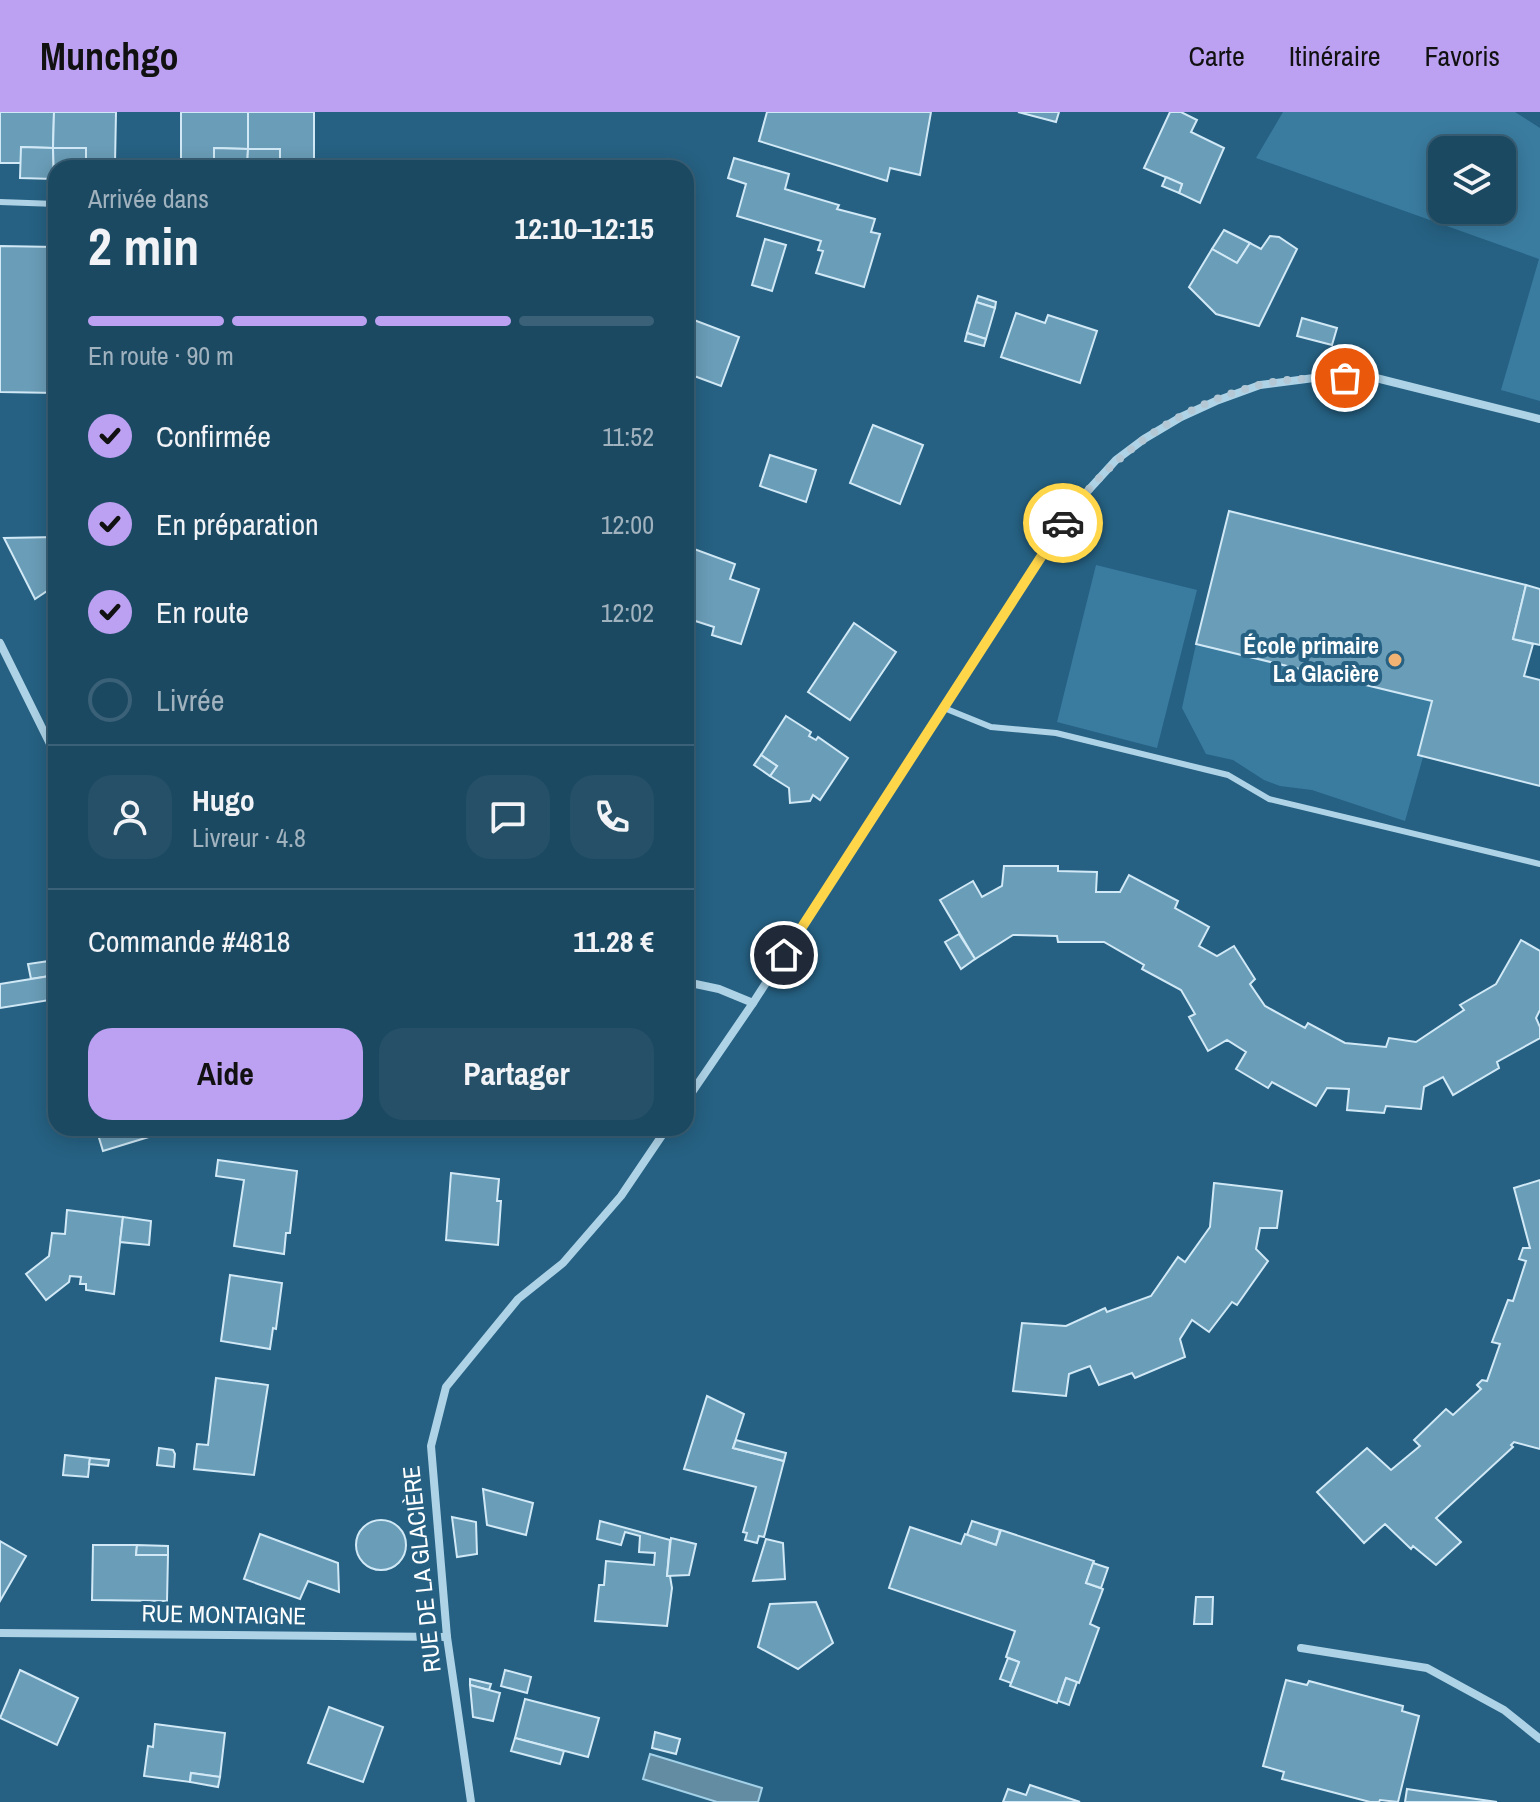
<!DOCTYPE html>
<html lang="fr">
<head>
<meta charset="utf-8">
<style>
	:root { --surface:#1c4962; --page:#255068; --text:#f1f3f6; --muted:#a0b2be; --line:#3a6177; --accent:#bca0f2 }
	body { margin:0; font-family:"Archivo Narrow",sans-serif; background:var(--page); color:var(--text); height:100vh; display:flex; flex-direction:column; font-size:30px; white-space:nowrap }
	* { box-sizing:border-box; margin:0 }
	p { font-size:26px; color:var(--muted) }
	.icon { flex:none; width:44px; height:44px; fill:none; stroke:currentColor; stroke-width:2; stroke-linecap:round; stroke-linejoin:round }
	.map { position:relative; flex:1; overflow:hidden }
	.details { position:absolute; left:48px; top:48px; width:646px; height:976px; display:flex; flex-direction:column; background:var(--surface); border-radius:24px; box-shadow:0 4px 20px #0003,0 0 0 2px var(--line) }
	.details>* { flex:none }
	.controls { position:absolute; left:1428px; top:24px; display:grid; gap:16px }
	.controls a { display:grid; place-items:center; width:88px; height:88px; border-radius:16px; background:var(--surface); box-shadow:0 4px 20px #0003,0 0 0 2px var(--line); font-size:40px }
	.pin { position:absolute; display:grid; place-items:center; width:68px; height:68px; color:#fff; margin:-34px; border:4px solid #fff; border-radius:50%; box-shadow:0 2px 8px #0007 }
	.courier { position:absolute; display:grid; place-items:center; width:80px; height:80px; margin:-40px; border:6px solid #ffd54a; border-radius:50%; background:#fff; color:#222; box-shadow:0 2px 10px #0007 }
	.overview em { font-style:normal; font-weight:800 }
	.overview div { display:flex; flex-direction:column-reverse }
	.overview { display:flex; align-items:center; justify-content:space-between; height:136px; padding:0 40px }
	h1 { font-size:52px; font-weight:800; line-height:60px }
	.bar { display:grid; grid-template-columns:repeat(4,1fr); gap:12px 8px; align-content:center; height:96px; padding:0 40px }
	.bar i { height:10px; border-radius:6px; background:var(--line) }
	.bar .current { background:var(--accent) }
	.bar p { grid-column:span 4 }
	.line { display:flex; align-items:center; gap:20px; padding:0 40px; border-top:2px solid var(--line) }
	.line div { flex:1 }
	.round { display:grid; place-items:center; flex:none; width:84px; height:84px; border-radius:24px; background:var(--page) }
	ol { padding:0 40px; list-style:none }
	li { display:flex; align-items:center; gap:24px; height:88px }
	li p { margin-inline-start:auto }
	li .icon { padding:8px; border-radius:50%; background:var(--accent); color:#111; stroke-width:4 }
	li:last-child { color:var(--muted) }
	li i { width:44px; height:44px; border:4px solid var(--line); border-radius:50% }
	.primary-button { display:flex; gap:16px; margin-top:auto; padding:16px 40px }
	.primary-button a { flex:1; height:92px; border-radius:24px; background:var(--accent); color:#111; font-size:32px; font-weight:800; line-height:92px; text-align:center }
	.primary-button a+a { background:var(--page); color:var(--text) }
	header { display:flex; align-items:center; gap:48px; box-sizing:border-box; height:112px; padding:0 40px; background:var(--accent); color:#111 }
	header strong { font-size:38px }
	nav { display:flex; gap:44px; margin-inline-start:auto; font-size:28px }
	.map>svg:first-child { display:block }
	.green { fill:#3a7ca0; fill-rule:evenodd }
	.water { fill:#638ba2; stroke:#a2d1e8; stroke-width:2 }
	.building { fill:#6a9db8; stroke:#d1e9f6; stroke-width:2 }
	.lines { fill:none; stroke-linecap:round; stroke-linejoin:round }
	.service { stroke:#aed3e7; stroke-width:6 }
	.minor { stroke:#aed3e7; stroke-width:8 }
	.done { stroke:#b3c8d4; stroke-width:8; stroke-dasharray:0 14.4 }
	.route { stroke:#ffd54a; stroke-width:10 }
	.poi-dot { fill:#f0b373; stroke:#266183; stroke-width:3 }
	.labels { text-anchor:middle; stroke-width:8; stroke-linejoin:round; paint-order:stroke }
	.poi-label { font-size:24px; font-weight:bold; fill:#fff; stroke:#266183; text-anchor:end }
	.street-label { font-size:24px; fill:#fff; stroke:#266183 }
</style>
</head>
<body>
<header>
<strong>Munchgo</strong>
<nav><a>Carte</a><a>Itinéraire</a><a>Favoris</a></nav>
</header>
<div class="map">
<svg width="1540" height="1690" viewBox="0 0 1540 1690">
	<rect width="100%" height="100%" fill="#266183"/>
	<g class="green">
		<path d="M1283,0H1515L1540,16V289L1501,278L1539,147L1256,46ZM1442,38H1502V98H1442Z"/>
		<path d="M1096,453L1197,478L1157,636L1057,610Z"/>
		<path d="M1196,532L1432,589L1418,643L1423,645L1405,709L1312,678L1280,674L1264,668L1233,648L1206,642L1182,596Z"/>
	</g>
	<path class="water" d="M650,1642L762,1676L758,1690H717L643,1667Z"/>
	<g class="building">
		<path d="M0,0H54L53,36L21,35V51H0Z"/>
		<path d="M54,0H116L115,52H86V36H53Z"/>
		<path d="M181,0H248V37L214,36V53L181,52Z"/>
		<path d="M248,0H314V53H280V37H248Z"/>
		<path d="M767,0H931L920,63L890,56L887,69L759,29Z"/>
		<path d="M1018,0H1059L1056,10Z"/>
		<path d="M1170,0H1181L1197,8L1191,20L1224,36L1200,91L1179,81L1182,72L1144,56Z"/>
		<path d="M21,35L53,36L54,67L20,66Z"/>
		<path d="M53,36H86V56H56V67H54Z"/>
		<path d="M214,36L248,37L247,56H214Z"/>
		<path d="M248,37H280V56H247Z"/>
		<path d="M734,46L789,62L785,77L839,93L837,97L875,107L871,120L880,122L864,175L816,161L823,139L818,138L821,129L737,104L746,72L728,66Z"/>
		<path d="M1166,65L1182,72L1179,81L1162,74Z"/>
		<path d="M1224,118L1250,131L1237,151L1212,137Z"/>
		<path d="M1270,124L1279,125L1297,137L1259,214L1216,202L1189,175L1212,137L1237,151L1250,131L1261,137Z"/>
		<path d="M765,127L786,133L772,179L752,173Z"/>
		<path d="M0,134L56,135V281L0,280Z"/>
		<path d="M978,184L996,190L995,196L976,190Z"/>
		<path d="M976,190L995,196L986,227L967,221Z"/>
		<path d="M1016,201L1045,211L1048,203L1097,219L1080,271L1001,245Z"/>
		<path d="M686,205L739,225L721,274L686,261Z"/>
		<path d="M1302,206L1337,216L1332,233L1297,224Z"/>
		<path d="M967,221L986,227L984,234L965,229Z"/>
		<path d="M873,313L923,333L900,392L850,371Z"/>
		<path d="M770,343L816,358L806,390L760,374Z"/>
		<path d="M1229,399L1526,473L1513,527L1533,532L1524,564L1540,568V674L1418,643L1432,589L1196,532Z"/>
		<path d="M56,425V473L35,487L4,426Z"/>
		<path d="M686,434L735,452L730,467L759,477L741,532L712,523L714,515L686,506Z"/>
		<path d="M1526,473L1540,477V533L1513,527Z"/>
		<path d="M854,511L896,540L850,608L808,580Z"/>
		<path d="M786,604L811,620L809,624L816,628L818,625L848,646L820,688L813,683L810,689L790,691L789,676L770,664L777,654L761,643Z"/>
		<path d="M761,643L777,654L770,664L754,653Z"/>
		<path d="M1004,754H1058V759L1097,760L1096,780H1120L1129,763L1178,789L1175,796L1209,815L1199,834L1217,844L1234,834L1255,867L1250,872L1265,894L1305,916L1308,911L1345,931L1386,935L1389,926L1416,930L1464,898L1460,893L1496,872L1521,828L1540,839V898L1536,906L1540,915V926L1497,950L1499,956L1453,983L1443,965L1424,975L1421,997L1386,994L1384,1001L1347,998L1349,977L1327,976L1316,994L1272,970L1268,976L1236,957L1246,940L1227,928L1208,939L1189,905L1195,902L1181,878L1142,857L1144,853L1104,830H1058L1057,824L1013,823L975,847L940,788L973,769L982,785L1002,774Z"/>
		<path d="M959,822L975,847L961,857L945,830Z"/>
		<path d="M56,848V863L31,867L28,852Z"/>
		<path d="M56,863V887L0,896V872Z"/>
		<path d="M96,1016H164L165,1020L103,1039Z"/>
		<path d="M218,1048L297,1059L290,1121H286L284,1142L234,1134L244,1068L216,1064Z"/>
		<path d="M451,1061L499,1067L497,1089H501L498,1133L446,1128Z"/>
		<path d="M1540,1068V1337L1514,1330L1511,1333L1513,1335L1436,1406L1461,1430L1436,1453L1413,1434L1411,1437L1385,1412L1364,1431L1317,1380L1367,1336L1391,1358L1420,1334L1414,1328L1446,1297L1453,1303L1481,1277L1477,1273L1482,1268L1487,1269L1500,1232L1492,1230L1508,1188L1513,1189L1526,1149L1519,1147L1523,1136H1530L1514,1076Z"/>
		<path d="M1214,1071L1282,1079L1277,1116H1260L1256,1137L1268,1149L1237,1193L1232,1190L1209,1220L1192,1208L1180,1227L1185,1245L1135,1266L1132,1261L1099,1273L1090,1254L1069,1262L1066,1284L1013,1279L1022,1211L1066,1214L1105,1196L1107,1200L1151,1184L1178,1145L1185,1150L1210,1115Z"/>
		<path d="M67,1098L123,1105L114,1182L86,1178V1172H80L81,1165L70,1164L69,1170L46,1188L26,1162L49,1144L52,1121L65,1122Z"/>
		<path d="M123,1105L151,1109L149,1133L120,1130Z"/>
		<path d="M230,1163L282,1171L276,1217L273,1216L270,1237L221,1229Z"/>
		<path d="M216,1266L268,1273L254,1363L194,1357L197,1332L208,1333Z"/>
		<path d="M707,1284L744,1302L733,1336L784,1349L764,1425L759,1424L757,1431L745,1428L747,1421L743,1420L756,1375L684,1357Z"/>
		<path d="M736,1328L786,1341L784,1349L733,1336Z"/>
		<path d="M159,1336L173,1338L175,1342L174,1355L157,1353Z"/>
		<path d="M65,1343L90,1346L88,1365L63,1363Z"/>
		<path d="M90,1346L109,1348L108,1354L89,1352Z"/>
		<path d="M483,1377L533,1391L526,1423L487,1413Z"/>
		<path d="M452,1405L476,1410L477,1442L457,1445Z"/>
		<circle cx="381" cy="1433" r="25"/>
		<path d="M600,1409L670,1428L667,1464H670L672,1476L667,1514L595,1509L599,1473H604L606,1449L654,1453L655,1441L639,1440L640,1424L625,1420L621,1433L597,1427Z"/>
		<path d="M972,1409L1000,1418L996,1433L967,1423Z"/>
		<path d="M910,1415L961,1432L965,1422L996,1433L1001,1418L1094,1449L1086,1471L1103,1477L1090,1512L1099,1516L1079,1571L1066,1566L1057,1591L1010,1574L1019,1550L1006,1545L1015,1519L889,1476Z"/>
		<path d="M260,1422L338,1451L339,1480L308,1469L300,1487L244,1467Z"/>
		<path d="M671,1426L696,1432L689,1463L667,1464Z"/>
		<path d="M766,1427L783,1431L785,1467L753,1469Z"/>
		<path d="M0,1429L26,1444L0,1489Z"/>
		<path d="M93,1433H137L136,1443H168L167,1489L92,1488Z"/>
		<path d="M137,1433L168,1434V1443H136Z"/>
		<path d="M1093,1451L1108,1456L1101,1476L1086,1471Z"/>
		<path d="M1196,1485H1213L1212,1512H1194Z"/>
		<path d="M816,1490L833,1531L798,1557L758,1535L770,1492Z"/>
		<path d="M1008,1546L1019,1550L1011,1571L1000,1567Z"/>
		<path d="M20,1558L78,1586L57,1633L0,1606Z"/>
		<path d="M505,1558L531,1565L527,1581L501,1574Z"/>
		<path d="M1066,1566L1077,1570L1069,1593L1058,1589Z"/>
		<path d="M470,1567L491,1572L489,1578L470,1573Z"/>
		<path d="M1286,1568L1307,1573L1309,1569L1403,1594L1402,1599L1419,1604L1398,1690L1380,1688L1379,1690H1370L1282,1667L1284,1660L1263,1654Z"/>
		<path d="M470,1573L500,1581L493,1609L473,1605Z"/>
		<path d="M525,1587L599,1606L588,1645L515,1626Z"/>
		<path d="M329,1595L383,1615L363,1670L308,1651Z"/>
		<path d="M155,1612L225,1621L220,1665L191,1661L190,1670L144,1664L148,1634L153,1635Z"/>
		<path d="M655,1620L680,1627L676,1642L652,1636Z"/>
		<path d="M515,1626L564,1639L560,1652L511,1639Z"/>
		<path d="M191,1661L220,1665L218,1675L190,1670Z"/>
		<path d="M1030,1673L1080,1690H1003L1008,1677L1026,1683Z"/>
		<path d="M1407,1677L1497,1690H1405Z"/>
	</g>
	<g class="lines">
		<g class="service">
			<path d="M0,90L56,92"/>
			<path d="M944,596L991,615L1056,621L1228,663L1269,687L1540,752"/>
		</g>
		<g class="minor">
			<path d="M0,531L56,644"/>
			<path d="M686,870L719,877L753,891"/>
			<path d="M686,989L753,891L1074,394L1116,348L1144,327L1181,305L1216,289L1260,273L1314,266H1376L1540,307"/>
			<path d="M0,1521L447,1525"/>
			<path d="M1301,1536L1427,1556L1504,1598L1540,1627"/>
			<path d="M471,1690L447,1525L431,1334L446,1275L518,1187L563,1151L621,1084L667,1016"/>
		</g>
	</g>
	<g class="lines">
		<path class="done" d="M1063,411C1107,344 1181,293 1259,273C1286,266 1317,266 1345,266"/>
		<path class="route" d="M784,843L1063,411"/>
	</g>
	<circle class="poi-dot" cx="1395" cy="548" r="8"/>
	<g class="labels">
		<g class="poi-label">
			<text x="1379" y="542">École primaire<tspan x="1379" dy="28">La Glacière</tspan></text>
		</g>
		<g class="street-label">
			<text transform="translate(422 1457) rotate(-96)" y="8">RUE DE LA GLACIÈRE</text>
			<text transform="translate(224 1503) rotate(1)" y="8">RUE MONTAIGNE</text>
		</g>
	</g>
</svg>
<div class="controls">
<a><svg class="icon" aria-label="layers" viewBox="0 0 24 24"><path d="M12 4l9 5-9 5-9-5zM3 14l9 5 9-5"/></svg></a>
</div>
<div class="pin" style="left:1345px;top:266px;background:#ea580c"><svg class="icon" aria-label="bag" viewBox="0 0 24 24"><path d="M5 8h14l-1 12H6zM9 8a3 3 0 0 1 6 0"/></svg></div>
<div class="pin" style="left:784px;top:843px;background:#1f2937"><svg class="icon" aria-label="home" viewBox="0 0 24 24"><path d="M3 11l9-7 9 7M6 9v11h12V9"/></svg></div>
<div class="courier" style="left:1063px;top:411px"><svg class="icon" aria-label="car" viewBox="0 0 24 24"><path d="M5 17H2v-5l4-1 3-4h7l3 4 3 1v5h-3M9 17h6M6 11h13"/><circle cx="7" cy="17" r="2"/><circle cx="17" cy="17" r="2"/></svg></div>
<section class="details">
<div class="overview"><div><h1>2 min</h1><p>Arrivée dans</p></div><em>12:10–12:15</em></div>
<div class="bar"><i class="current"></i><i class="current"></i><i class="current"></i><i></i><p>En route · 90 m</p></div>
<ol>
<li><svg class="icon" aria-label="check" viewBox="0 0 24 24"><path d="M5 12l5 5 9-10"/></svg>Confirmée<p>11:52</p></li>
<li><svg class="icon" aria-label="check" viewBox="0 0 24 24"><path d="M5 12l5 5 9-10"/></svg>En préparation<p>12:00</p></li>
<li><svg class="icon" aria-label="check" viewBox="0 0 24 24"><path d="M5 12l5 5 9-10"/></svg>En route<p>12:02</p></li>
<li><i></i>Livrée</li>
</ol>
<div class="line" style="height:144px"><a class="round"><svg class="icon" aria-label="person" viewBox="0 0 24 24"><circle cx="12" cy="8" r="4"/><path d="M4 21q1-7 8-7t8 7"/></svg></a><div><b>Hugo</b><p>Livreur · 4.8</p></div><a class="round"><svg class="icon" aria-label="chat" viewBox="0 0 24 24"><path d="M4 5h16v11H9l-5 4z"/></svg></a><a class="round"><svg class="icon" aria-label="phone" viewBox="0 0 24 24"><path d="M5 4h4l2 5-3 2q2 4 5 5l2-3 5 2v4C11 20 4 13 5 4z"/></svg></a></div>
<div class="line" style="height:104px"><div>Commande #4818</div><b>11.28 €</b></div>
<div class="primary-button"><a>Aide</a><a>Partager</a></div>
</section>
</div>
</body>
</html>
